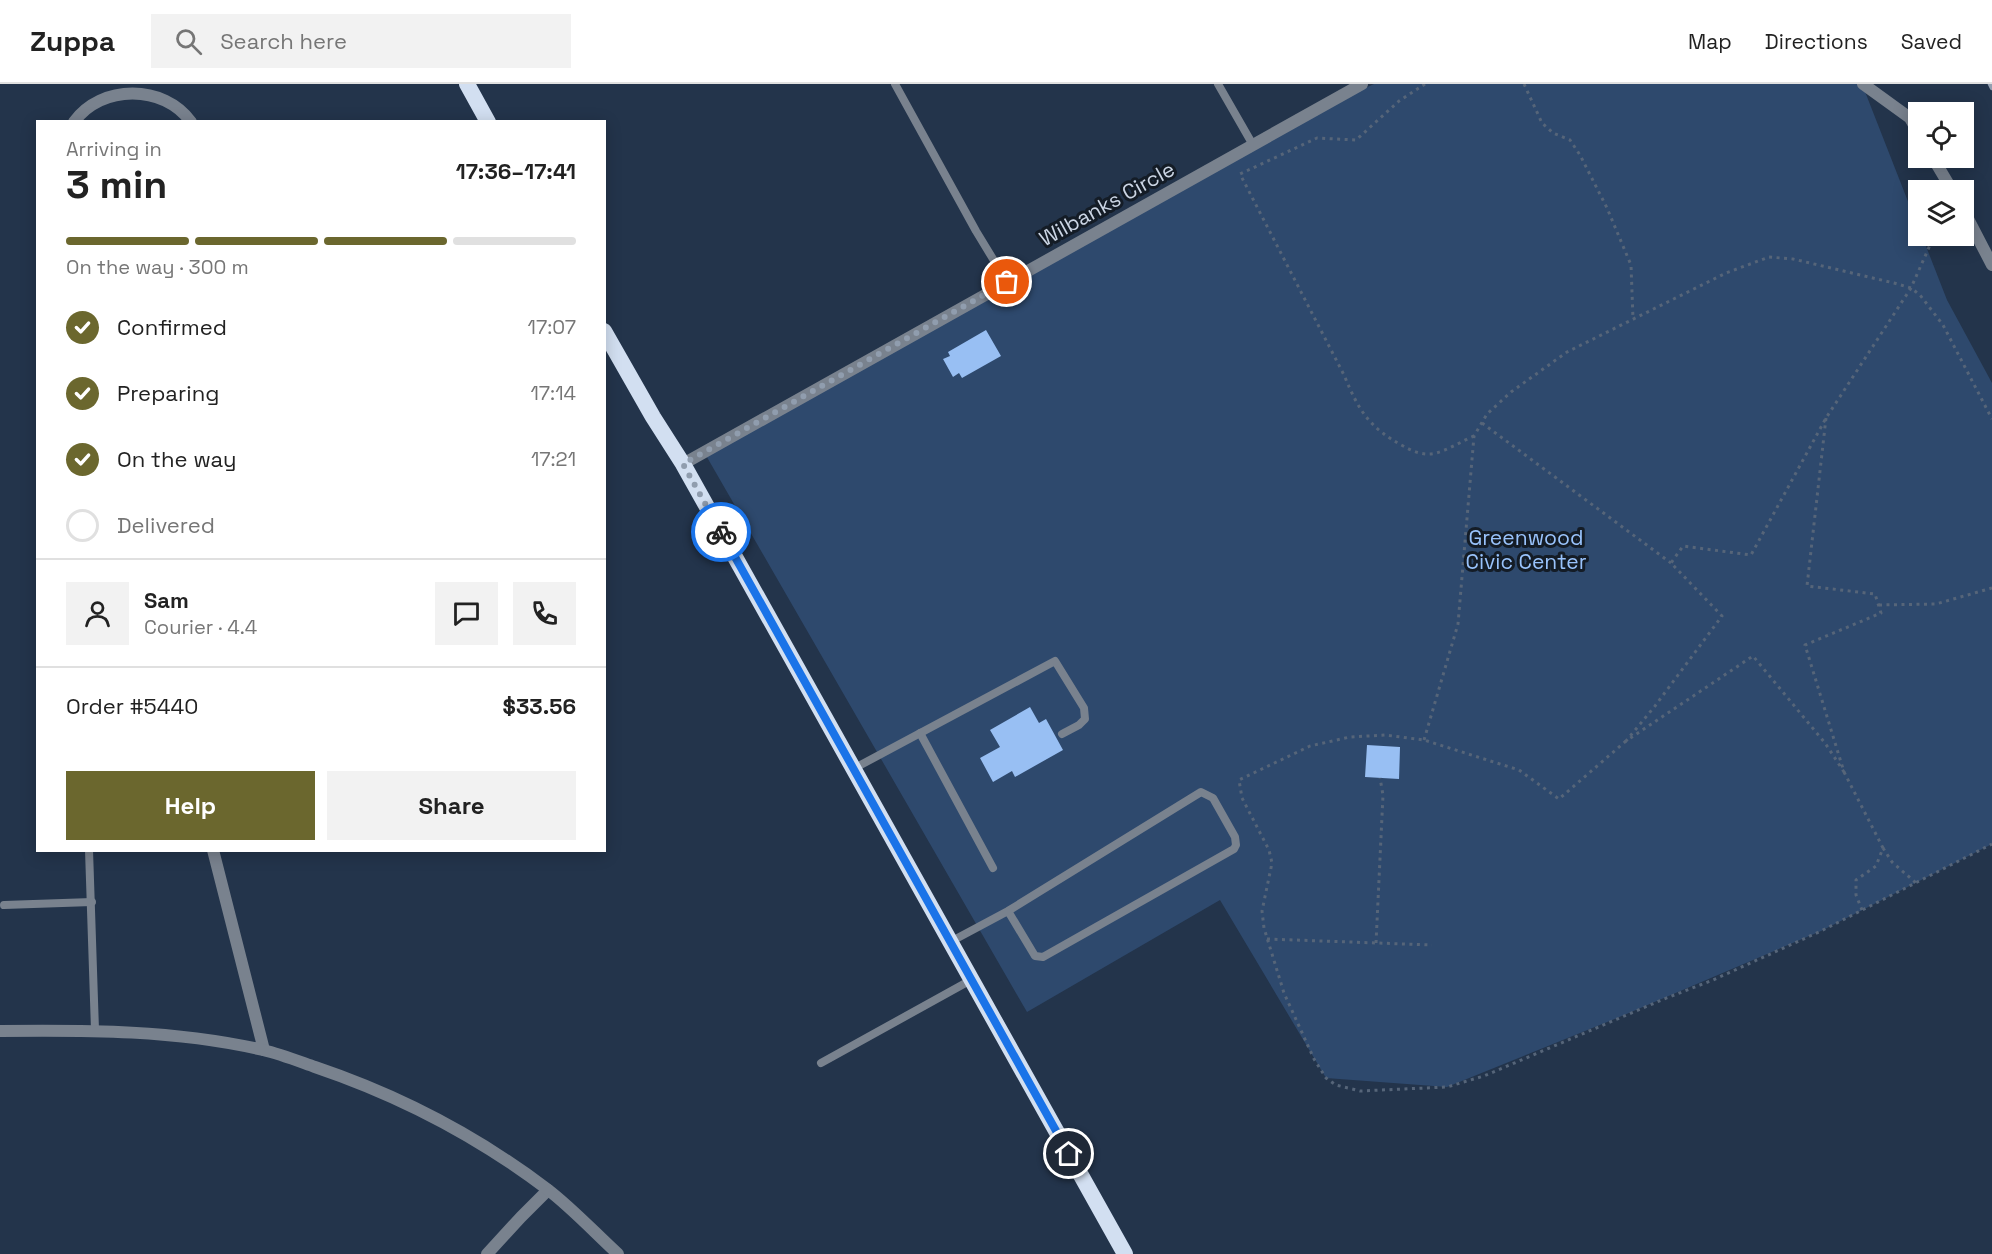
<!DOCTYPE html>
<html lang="en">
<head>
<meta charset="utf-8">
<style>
	:root { --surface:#fff; --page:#f2f2f2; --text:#222; --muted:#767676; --line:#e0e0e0; --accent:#6b672e }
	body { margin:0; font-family:"Space Grotesk",sans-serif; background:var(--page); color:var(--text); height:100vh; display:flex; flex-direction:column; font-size:22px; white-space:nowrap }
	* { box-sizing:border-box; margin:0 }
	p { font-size:20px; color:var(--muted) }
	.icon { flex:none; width:33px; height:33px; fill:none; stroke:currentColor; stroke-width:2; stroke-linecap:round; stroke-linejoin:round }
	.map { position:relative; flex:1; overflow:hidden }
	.panel { position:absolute; left:36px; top:36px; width:570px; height:732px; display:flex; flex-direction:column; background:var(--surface); border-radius:0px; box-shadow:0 3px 15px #0003 }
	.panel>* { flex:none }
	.controls { position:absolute; left:1908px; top:18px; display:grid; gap:12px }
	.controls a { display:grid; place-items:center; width:66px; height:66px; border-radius:0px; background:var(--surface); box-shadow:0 3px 15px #0003; font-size:30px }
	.pin { position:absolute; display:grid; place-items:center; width:51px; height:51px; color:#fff; margin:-26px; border:3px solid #fff; border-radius:50%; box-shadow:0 2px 6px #0007 }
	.courier { position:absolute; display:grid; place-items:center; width:60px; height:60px; margin:-30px; border:4px solid #1a73e8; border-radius:50%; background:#fff; color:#222; box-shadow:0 2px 8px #0007 }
	.headline em { font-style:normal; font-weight:700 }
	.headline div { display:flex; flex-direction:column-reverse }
	.headline { display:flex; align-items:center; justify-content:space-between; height:102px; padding:0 30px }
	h1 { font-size:39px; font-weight:700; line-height:45px }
	.bar { display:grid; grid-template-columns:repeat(4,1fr); gap:9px 6px; align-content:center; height:72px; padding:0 30px }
	.bar i { height:8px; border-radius:4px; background:var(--line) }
	.bar .current { background:var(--accent) }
	.bar p { grid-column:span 4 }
	.line { display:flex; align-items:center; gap:15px; padding:0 30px; border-top:2px solid var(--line) }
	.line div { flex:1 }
	.round { display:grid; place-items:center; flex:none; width:63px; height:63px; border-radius:0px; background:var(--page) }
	ol { padding:0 30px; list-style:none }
	li { display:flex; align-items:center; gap:18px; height:66px }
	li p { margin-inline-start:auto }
	li .icon { padding:6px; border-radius:50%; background:var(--accent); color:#fff; stroke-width:4 }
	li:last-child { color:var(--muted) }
	li i { width:33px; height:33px; border:3px solid var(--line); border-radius:50% }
	.primary-button { display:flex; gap:12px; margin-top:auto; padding:12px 30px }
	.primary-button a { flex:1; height:69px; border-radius:0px; background:var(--accent); color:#fff; font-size:24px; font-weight:700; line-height:69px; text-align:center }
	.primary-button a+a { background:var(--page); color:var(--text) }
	header { display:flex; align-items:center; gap:36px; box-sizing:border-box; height:84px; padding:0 30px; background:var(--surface); border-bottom:2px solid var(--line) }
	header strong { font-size:28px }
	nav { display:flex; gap:33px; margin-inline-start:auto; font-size:21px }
	.search { width:420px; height:54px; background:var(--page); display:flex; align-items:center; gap:15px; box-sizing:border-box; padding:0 21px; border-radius:0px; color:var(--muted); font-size:22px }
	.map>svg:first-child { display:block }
	.green { fill:#2e496d }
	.building { fill:#98bff3 }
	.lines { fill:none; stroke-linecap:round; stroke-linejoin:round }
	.path { stroke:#566579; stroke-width:3; stroke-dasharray:3 4.5; stroke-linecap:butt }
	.service { stroke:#79828e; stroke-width:8 }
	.minor { stroke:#79828e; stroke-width:12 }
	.tertiary { stroke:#79828e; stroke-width:12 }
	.trunk { stroke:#d2dff1; stroke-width:16 }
	.rail { stroke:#939fb1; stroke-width:4.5 }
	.done { stroke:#909dae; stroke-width:6; stroke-dasharray:0 10.8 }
	.route { stroke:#1a73e8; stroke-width:8 }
	.labels { text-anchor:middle; stroke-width:6; stroke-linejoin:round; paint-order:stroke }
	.street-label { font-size:21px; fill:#cbd5e4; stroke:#141c26 }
	.park-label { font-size:21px; fill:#99c3fc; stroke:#141c26 }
</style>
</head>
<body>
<header>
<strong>Zuppa</strong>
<div class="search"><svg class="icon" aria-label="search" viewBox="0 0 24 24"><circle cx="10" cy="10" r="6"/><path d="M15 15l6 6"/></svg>Search here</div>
<nav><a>Map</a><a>Directions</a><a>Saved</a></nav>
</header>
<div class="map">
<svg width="1992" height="1170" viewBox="0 0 1992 1170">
	<rect width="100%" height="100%" fill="#23344b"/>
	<path class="green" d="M1374,0H1862L1918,143V152H1922L1947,216L1992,299V760L1821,847L1617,934L1447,1003L1326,994L1220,816L1027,928L704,368L1308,30Z"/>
	<g class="building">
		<path d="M986,246L1001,272L962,294L959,289L953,293L943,275L950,272L948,268Z"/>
		<path d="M1030,623L1039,639L1046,635L1063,666L1015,693L1012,687L993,698L980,674L1000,663L990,646Z"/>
		<path d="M1367,661L1400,663L1399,695L1365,693Z"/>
	</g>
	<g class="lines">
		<g class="path">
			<path d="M1425,0L1399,17L1356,56L1317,54L1240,90L1344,291C1359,327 1369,344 1405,363C1414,368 1425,372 1436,369C1448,366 1462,357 1474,352"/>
			<path d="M1524,0L1542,39L1553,49L1570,56L1580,71L1607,124L1631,181L1633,235"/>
			<path d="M1826,334L1807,502L1875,510L1881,529L1805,561L1844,688L1825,659L1753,572L1626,657L1655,622L1722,532L1671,479L1683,462L1751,471L1826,334L1911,204L1934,152"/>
			<path d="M1482,339L1671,479"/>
			<path d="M1879,521L1936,520L1992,504"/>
			<path d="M1424,656L1458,540L1474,352L1487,330L1511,308L1567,268L1726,189L1769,173L1793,175L1894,199L1911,204L1920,211L1943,241L1992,335"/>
			<path d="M1626,657L1559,715L1519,686L1424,656L1385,651L1350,653L1310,662L1239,696L1242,714L1269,766L1272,779L1262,827L1264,844L1284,909L1314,975L1326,994L1336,1001L1360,1007L1447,1003L1484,992L1664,915L1713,896L1821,847L1992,760"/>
			<path d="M1844,688L1883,764L1876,782L1856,796V811L1862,826"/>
			<path d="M1883,764L1892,778L1916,799"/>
			<path d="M1267,855L1432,861"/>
			<path d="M1376,859L1383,711L1380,694"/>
		</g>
		<g class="service">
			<path d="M895,0L976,147L1007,198"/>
			<path d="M1218,0L1253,61"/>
			<path d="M920,649L993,784"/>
			<path d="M853,685L1055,577L1084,624L1085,635L1079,641L1062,650"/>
			<path d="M89,766L95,946"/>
			<path d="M4,821L92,818"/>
			<path d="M950,858L1008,827L1201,708L1213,714L1235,753L1236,761L1234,765L1043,873L1035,872L1008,827"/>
			<path d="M821,979L971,896"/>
		</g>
		<g class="minor">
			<path d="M1863,0L1910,34L1918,48"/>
			<path d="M74,38C101,0 164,0 191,38"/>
			<path d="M1933,74L1952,106"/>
			<path d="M1964,127L1992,181"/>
			<path d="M683,380L1362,0"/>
			<path d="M213,766L264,966"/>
			<path d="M487,1170L521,1133L548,1106"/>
		</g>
		<path class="tertiary" d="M0,947C88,946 176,946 263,966C280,970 298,977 315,983C398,1011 477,1052 547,1105C572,1124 595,1149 618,1170"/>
		<g class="trunk">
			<path d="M467,0L488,38"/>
			<path d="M604,247L653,333L683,380L1125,1170"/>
		</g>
		<path class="rail" d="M1990,0L1992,4"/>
	</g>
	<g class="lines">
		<path class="done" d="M721,448L683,380L1007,198"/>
		<path class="route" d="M721,448L1069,1070"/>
	</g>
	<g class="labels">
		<g class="street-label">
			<text transform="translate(1107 120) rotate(-29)" y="7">Wilbanks Circle</text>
		</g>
		<g class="park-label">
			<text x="1526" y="461">Greenwood<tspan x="1526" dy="24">Civic Center</tspan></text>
		</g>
	</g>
</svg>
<div class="controls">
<a><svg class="icon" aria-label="locate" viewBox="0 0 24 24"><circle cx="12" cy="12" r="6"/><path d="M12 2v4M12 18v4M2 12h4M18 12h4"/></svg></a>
<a><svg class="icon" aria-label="layers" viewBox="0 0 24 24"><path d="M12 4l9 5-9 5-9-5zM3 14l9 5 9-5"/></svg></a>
</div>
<div class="pin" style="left:1007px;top:198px;background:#ea580c"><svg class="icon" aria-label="bag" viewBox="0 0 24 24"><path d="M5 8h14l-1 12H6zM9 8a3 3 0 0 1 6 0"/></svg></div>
<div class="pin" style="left:1069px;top:1070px;background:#1f2937"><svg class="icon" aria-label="home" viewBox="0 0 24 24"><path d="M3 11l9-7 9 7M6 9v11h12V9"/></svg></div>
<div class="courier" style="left:721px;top:448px"><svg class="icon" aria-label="bike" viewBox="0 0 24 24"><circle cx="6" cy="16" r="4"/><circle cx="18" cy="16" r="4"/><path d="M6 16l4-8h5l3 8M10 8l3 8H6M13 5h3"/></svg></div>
<section class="panel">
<div class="headline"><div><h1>3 min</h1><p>Arriving in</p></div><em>17:36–17:41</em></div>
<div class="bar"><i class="current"></i><i class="current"></i><i class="current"></i><i></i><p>On the way · 300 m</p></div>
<ol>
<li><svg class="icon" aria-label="check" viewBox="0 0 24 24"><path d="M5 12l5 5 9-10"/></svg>Confirmed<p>17:07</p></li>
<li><svg class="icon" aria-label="check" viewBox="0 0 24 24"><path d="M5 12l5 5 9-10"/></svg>Preparing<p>17:14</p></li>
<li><svg class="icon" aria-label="check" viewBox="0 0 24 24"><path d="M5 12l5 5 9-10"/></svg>On the way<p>17:21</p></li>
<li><i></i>Delivered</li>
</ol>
<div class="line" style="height:108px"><a class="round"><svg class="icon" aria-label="person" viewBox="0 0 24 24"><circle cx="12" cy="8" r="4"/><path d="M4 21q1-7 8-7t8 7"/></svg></a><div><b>Sam</b><p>Courier · 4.4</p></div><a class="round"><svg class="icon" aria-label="chat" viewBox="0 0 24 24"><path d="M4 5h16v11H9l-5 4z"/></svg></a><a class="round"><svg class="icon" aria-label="phone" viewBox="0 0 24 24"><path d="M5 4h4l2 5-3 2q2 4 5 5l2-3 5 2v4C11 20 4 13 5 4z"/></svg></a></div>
<div class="line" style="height:78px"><div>Order #5440</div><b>$33.56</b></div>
<div class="primary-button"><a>Help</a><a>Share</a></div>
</section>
</div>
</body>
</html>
